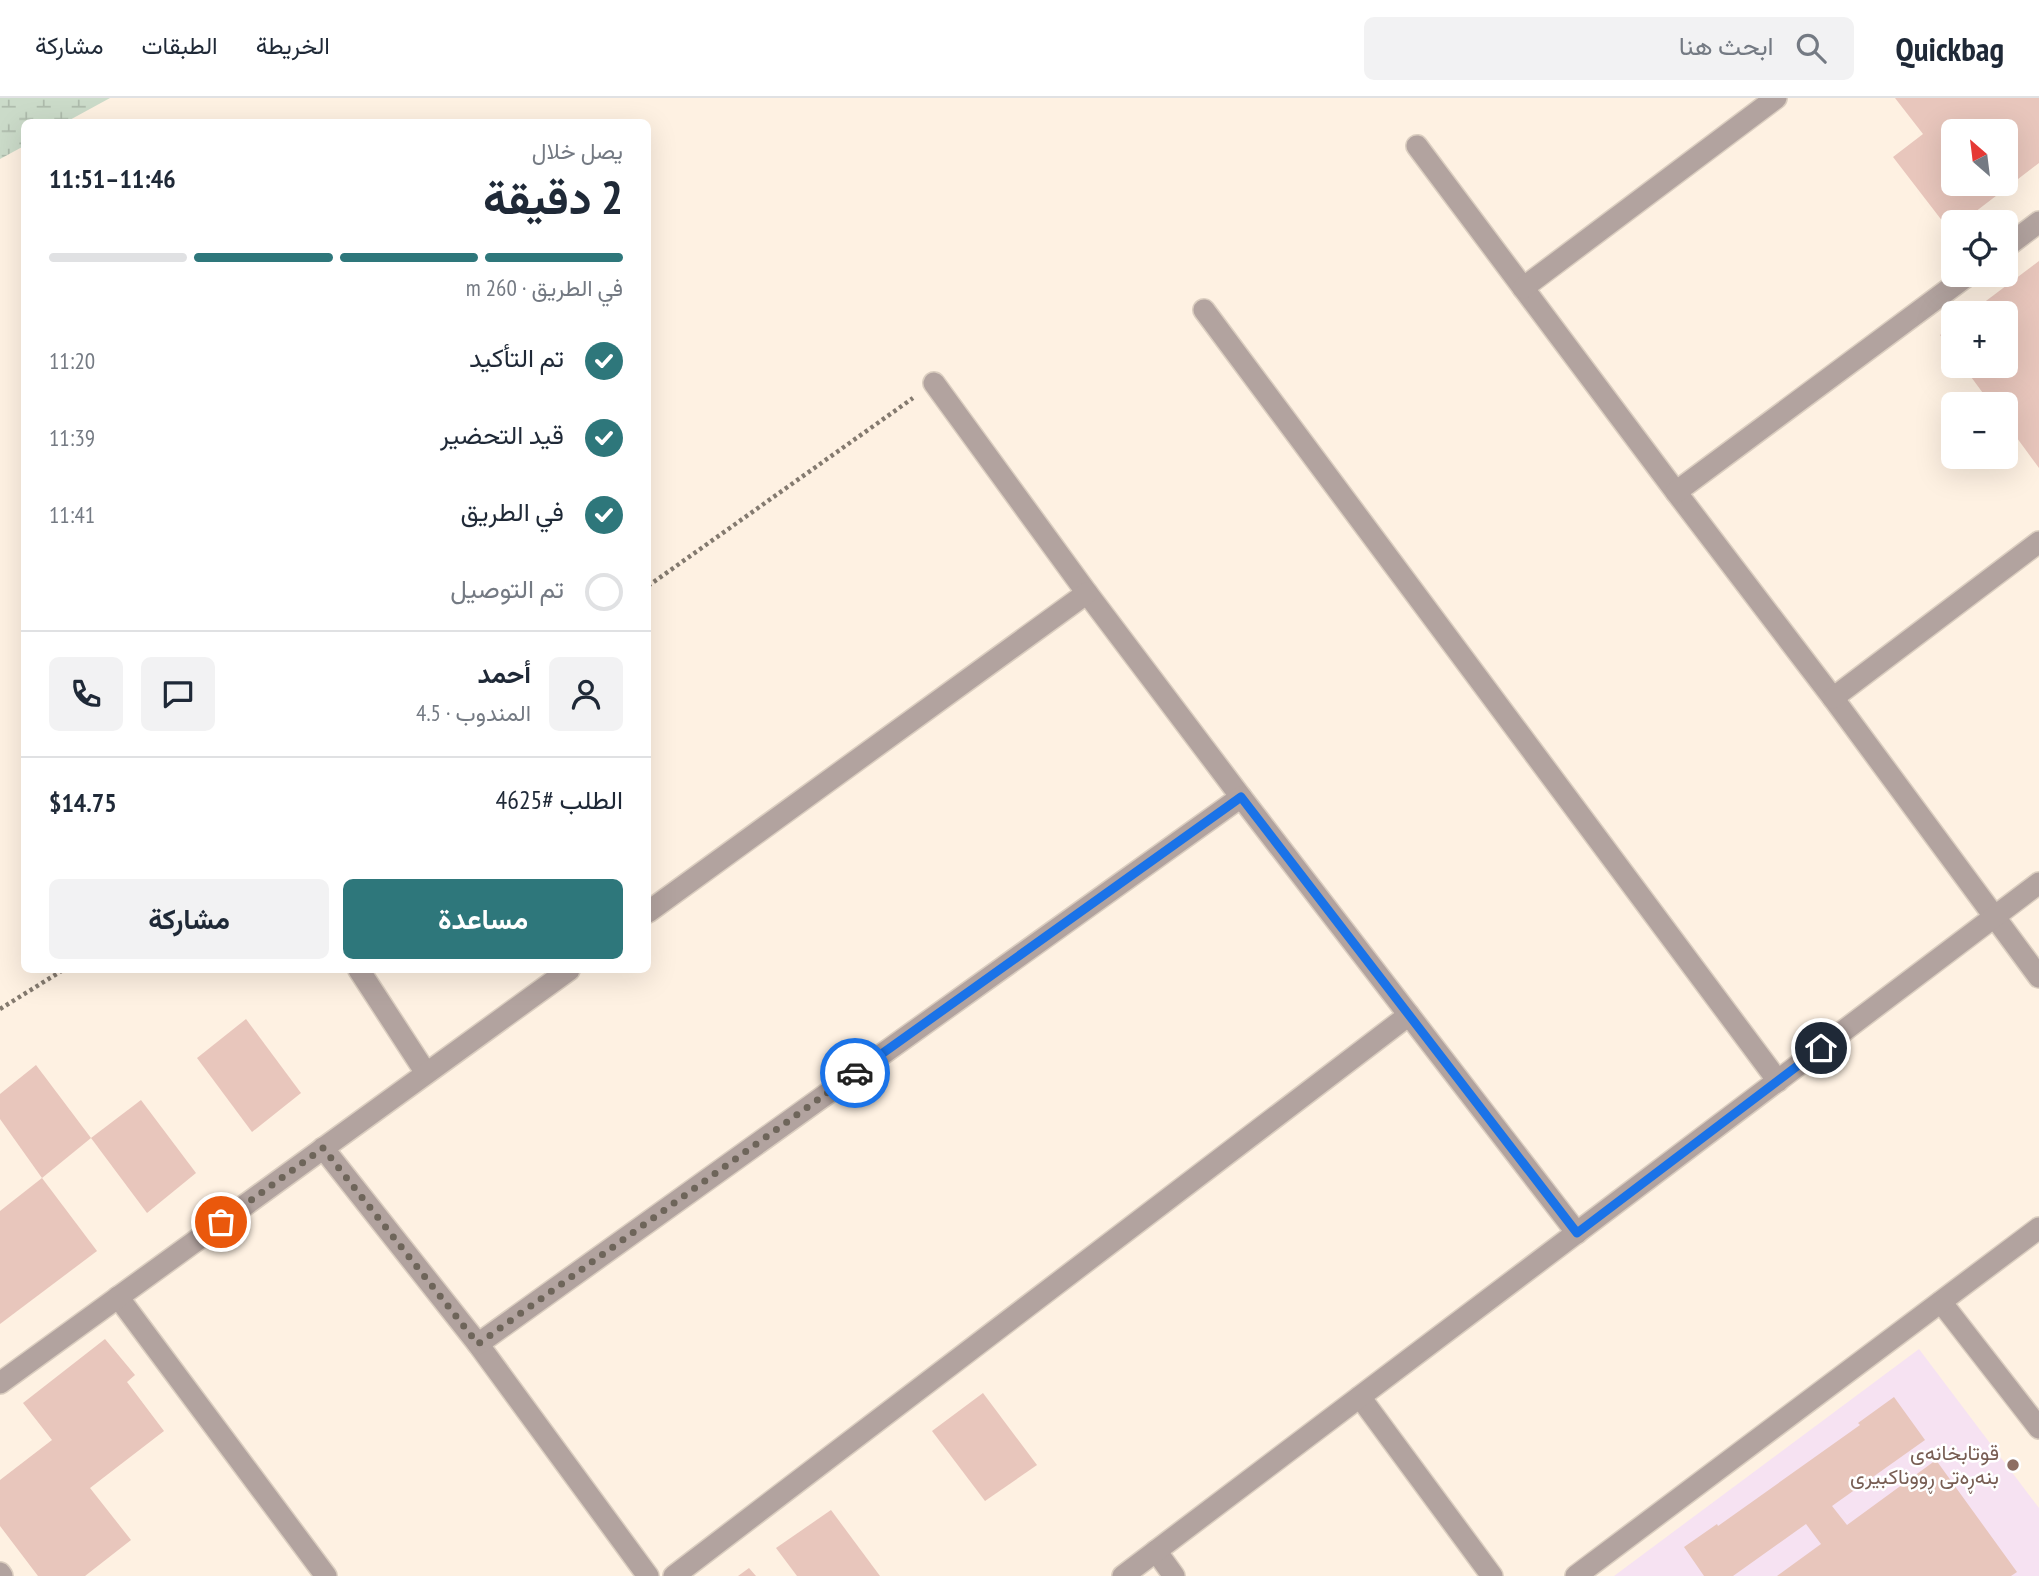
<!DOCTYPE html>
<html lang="ar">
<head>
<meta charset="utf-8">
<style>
	:root { --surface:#fff; --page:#f2f2f3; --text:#1f2937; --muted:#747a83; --line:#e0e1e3; --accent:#2e777b }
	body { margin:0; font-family:"PT Sans Narrow",Vazirmatn,sans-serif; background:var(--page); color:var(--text); direction:rtl; height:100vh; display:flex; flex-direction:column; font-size:26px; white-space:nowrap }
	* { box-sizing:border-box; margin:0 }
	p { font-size:23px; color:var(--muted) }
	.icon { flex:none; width:38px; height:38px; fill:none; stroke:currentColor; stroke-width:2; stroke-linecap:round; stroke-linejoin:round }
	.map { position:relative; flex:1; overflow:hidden; direction:ltr }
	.side { position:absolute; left:21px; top:21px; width:630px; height:854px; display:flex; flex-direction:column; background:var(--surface); border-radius:10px; box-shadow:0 7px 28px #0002; direction:rtl }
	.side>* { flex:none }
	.needle { width:46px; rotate:332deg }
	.buttons { position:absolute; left:1941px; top:21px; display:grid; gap:14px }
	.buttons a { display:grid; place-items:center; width:77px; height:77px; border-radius:10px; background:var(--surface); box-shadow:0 7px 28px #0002; font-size:35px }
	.pin { position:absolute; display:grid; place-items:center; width:60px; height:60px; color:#fff; margin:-30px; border:4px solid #fff; border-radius:50%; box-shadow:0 2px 7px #0007 }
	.courier { position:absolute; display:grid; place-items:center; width:70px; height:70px; margin:-35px; border:5px solid #1a73e8; border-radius:50%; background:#fff; color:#222; box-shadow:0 2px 9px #0007 }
	.head em { font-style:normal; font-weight:700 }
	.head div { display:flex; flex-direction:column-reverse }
	.head { display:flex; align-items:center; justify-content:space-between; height:119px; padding:0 28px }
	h1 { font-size:46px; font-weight:700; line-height:52px }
	.bar { display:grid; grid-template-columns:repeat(4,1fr); gap:10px 7px; align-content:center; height:84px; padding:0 28px }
	.bar i { height:9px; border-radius:5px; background:var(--line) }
	.bar .current { background:var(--accent) }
	.bar p { grid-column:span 4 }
	.line { display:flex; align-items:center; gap:18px; padding:0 28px; border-top:2px solid var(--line) }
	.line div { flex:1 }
	.round { display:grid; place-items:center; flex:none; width:74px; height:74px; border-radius:10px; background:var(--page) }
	ol { padding:0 28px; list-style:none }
	li { display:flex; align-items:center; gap:21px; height:77px }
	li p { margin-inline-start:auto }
	li .icon { padding:7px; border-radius:50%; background:var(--accent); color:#fff; stroke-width:4 }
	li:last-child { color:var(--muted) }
	li i { width:38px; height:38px; border:4px solid var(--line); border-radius:50% }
	.primary-button { display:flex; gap:14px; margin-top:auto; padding:14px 28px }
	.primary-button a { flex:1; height:80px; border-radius:10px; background:var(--accent); color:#fff; font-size:28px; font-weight:700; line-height:80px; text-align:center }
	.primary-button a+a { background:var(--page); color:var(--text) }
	header { display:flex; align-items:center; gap:42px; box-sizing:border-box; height:98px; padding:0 35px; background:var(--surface); border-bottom:2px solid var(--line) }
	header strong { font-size:33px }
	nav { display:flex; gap:38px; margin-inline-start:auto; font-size:24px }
	.search { width:490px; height:63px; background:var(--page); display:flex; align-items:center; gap:18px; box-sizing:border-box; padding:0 24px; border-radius:10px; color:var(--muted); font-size:26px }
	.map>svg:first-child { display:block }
	.education { fill:#f6e2f2 }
	.wetland { fill:url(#wetland-marsh) }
	.building { fill:#e8c6bc; fill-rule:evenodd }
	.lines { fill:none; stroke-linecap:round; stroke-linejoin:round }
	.minor-casing { stroke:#dbcec0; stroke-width:24 }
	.path { stroke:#847a6f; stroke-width:4.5; stroke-dasharray:3.5 3.5; stroke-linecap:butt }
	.minor { stroke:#b2a39f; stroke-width:21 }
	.done { stroke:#6e655a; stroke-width:7; stroke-dasharray:0 12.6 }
	.route { stroke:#1a73e8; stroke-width:9 }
	.education-dot { fill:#8d6e63; stroke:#fff; stroke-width:2.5 }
	.labels { text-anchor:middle; stroke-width:5; stroke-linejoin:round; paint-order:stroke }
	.education-label { font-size:21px; fill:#785e54; stroke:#fff; text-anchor:end }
</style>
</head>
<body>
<header>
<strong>Quickbag</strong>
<div class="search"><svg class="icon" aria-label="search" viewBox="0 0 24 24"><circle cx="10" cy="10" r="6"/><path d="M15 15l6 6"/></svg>ابحث هنا</div>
<nav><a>الخريطة</a><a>الطبقات</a><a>مشاركة</a></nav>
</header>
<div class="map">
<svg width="2039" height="1478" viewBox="0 0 2039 1478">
	<defs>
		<pattern id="wetland-marsh" width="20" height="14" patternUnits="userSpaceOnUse" patternTransform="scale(1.75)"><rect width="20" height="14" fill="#cbdbc9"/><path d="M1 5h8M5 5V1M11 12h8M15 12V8" fill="none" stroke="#aebbac"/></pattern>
	</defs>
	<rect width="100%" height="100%" fill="#fef1e2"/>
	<path class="education" d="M1919,1251L2039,1410V1478H1614Z"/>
	<path class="wetland" d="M0,0H110L66,24H24V48L0,61Z"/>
	<g class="building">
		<path d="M1895,0H2039V65L1962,124H1953V131L1950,133L1893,59L1923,36ZM1953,33H2006V86H1953Z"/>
		<path d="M2039,163V370L2006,325V306H1991L1963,268H2006V215H1970Z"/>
		<path d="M1953,228V255L1940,237Z"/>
		<path d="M246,921L301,995L252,1034L197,960Z"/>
		<path d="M36,967L91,1040L42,1080L0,1021V996Z"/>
		<path d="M141,1002L196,1075L147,1115L91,1040Z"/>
		<path d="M42,1080L97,1153L0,1226V1113Z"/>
		<path d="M105,1241L135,1277L127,1284L164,1333L90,1390L131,1442L85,1478H38L0,1428V1382L52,1342L23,1305Z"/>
		<path d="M983,1295L1037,1367L985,1403L932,1333Z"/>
		<path d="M1894,1299L1925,1342L1832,1408L1847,1427L1936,1362L2017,1474L2011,1478H1777L1821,1446L1806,1426L1733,1478H1704L1684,1449L1717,1426L1718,1428L1860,1327L1858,1325Z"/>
		<path d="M831,1412L880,1478H797L776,1450Z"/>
		<path d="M749,1470L756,1478H738Z"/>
	</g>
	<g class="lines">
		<g class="minor-casing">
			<g id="minor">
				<path d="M1417,48L1676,394L1833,600L2039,879"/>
				<path d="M2006,149L2039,124"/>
				<path d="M1523,190L1776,0"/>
				<path d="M1204,212L1778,983"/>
				<path d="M934,285L1087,495L1241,699L1577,1135"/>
				<path d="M1676,394L1968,177"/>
				<path d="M1833,600L2039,444"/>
				<path d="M648,814L1087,495"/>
				<path d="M359,872L426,975"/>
				<path d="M323,1050L478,1246L648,1478"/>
				<path d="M118,1199L326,1478"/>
				<path d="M1941,1204L2039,1330"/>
				<path d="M478,1246L1241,699"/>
				<path d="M0,1285L569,872"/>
				<path d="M1360,1299L1492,1478"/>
				<path d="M1156,1453L1174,1478"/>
				<path d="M0,1475L2,1478"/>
				<path d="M674,1478L1409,917"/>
				<path d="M1123,1478L2039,785"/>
				<path d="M1576,1478L2039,1130"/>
			</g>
		</g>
		<g class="path">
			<path d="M648,488L913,300"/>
			<path d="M0,911L63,872"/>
		</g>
		<use href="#minor" class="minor"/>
	</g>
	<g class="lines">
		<path class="done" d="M221,1124L323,1050L478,1246L855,975"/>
		<path class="route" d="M855,975L1241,699L1577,1135L1821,950"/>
	</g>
	<circle class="education-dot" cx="2013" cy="1367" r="7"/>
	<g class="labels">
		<g class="education-label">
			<text x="1999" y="1362">قوتابخانەی<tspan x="1999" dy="24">بنەڕەتی ڕووناکبیری</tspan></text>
		</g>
	</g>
</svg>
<div class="buttons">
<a><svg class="needle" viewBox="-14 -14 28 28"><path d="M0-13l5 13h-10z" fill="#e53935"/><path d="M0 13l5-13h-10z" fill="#747a83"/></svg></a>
<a><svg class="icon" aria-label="locate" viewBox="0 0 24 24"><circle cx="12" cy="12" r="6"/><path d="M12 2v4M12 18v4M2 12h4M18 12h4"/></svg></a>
<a>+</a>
<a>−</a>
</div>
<div class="pin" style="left:221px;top:1124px;background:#ea580c"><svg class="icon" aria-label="bag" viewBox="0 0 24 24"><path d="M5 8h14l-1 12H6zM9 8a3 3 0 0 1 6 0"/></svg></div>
<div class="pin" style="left:1821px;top:950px;background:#1f2937"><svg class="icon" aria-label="home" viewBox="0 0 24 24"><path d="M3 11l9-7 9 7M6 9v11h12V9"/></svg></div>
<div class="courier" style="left:855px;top:975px"><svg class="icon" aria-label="car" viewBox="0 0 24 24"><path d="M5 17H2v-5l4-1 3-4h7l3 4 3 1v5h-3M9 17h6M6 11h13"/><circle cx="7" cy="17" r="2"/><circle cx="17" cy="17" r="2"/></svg></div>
<section class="side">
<div class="head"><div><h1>2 دقيقة</h1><p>يصل خلال</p></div><em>11:46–11:51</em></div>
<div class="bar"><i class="current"></i><i class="current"></i><i class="current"></i><i></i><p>في الطريق · 260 m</p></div>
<ol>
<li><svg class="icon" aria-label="check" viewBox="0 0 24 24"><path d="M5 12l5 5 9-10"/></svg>تم التأكيد<p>11:20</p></li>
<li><svg class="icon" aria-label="check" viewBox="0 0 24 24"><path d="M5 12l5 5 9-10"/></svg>قيد التحضير<p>11:39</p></li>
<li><svg class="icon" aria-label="check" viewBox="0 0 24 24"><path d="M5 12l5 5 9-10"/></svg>في الطريق<p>11:41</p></li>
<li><i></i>تم التوصيل</li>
</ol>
<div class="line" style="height:126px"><a class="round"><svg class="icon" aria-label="person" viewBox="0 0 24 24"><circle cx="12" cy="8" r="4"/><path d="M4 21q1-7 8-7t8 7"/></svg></a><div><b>أحمد</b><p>المندوب · 4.5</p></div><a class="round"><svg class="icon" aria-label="chat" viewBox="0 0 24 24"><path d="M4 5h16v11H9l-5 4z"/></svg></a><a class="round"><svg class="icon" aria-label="phone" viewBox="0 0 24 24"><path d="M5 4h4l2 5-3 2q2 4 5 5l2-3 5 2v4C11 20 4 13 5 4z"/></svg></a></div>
<div class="line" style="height:91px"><div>الطلب #4625</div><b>$14.75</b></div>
<div class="primary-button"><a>مساعدة</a><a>مشاركة</a></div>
</section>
</div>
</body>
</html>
